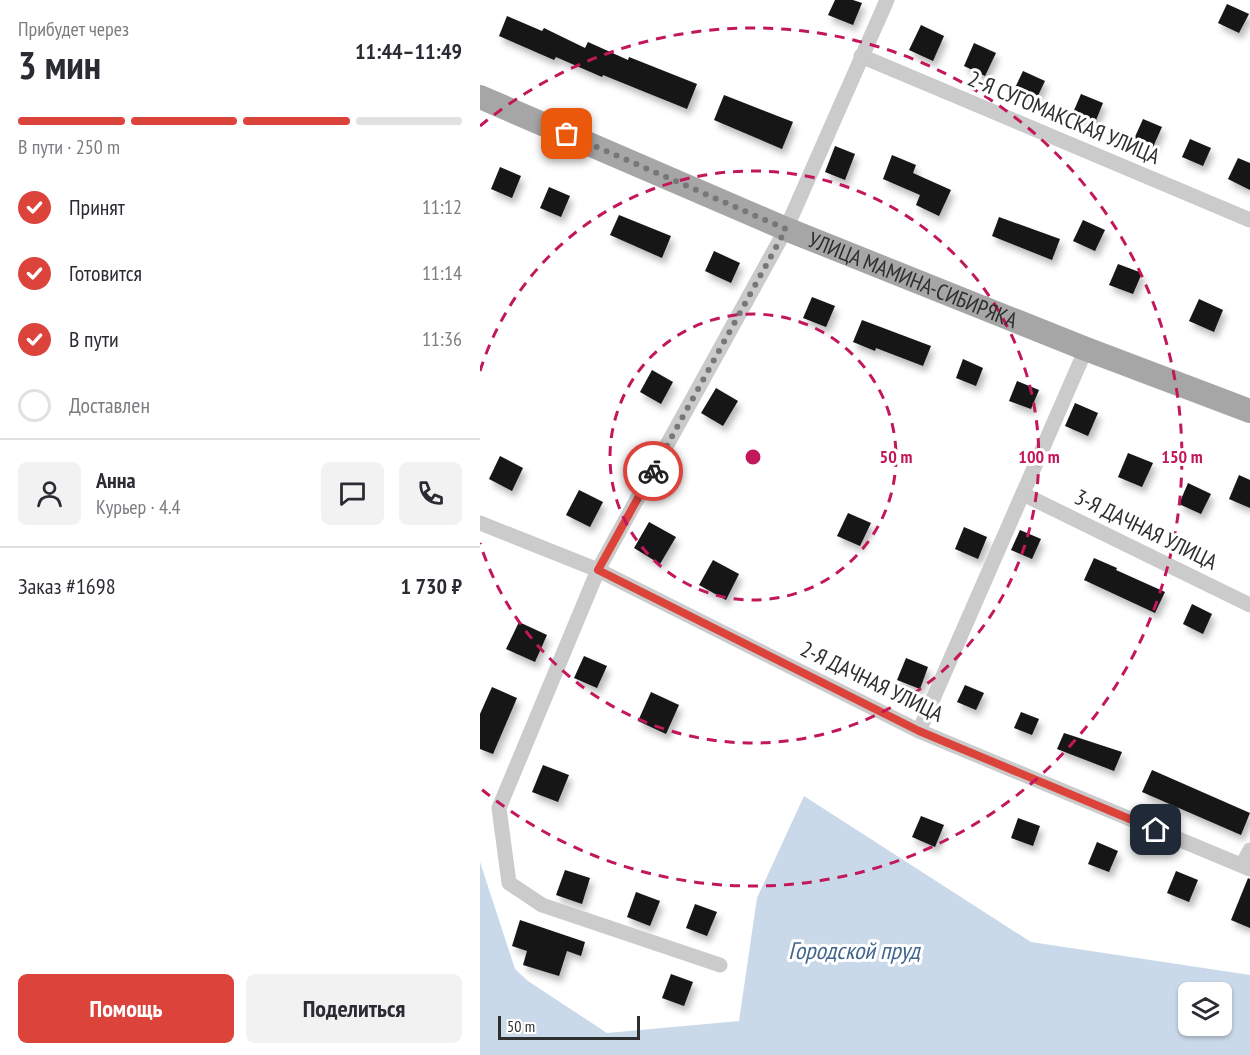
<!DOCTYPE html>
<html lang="ru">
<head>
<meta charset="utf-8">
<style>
	:root { --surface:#fff; --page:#f2f2f3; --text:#2b2b33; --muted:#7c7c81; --line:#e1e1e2; --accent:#dc433a }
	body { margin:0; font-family:"PT Sans Narrow",sans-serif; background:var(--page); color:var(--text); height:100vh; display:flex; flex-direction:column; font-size:22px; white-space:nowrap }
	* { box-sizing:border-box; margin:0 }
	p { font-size:20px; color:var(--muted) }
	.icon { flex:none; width:33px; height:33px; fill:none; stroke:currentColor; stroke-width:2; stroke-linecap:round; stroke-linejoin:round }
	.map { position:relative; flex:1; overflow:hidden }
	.sheet { display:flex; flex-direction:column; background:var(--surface); width:480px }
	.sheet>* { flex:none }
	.fabs { position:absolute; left:698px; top:982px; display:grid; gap:12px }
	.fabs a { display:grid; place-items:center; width:54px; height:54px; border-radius:9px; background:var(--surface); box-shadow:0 2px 4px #0004; font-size:30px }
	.scale { position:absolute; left:18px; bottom:15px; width:142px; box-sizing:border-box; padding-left:6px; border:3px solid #2e2e2e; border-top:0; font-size:16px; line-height:21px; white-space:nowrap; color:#2e2e2e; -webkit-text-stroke:4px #fff; paint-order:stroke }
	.pin { position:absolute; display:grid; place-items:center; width:51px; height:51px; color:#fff; margin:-26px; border-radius:12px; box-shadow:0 3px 9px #0006 }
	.courier { position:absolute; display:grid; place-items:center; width:60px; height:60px; margin:-30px; border:4px solid #dc433a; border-radius:50%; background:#fff; color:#222; box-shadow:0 2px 8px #0007 }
	.headline em { font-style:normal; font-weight:700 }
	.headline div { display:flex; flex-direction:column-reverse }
	.headline { display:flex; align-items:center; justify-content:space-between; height:102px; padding:0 18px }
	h1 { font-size:39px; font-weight:700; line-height:45px }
	.bar { display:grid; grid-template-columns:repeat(4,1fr); gap:9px 6px; align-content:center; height:72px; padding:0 18px }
	.bar i { height:8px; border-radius:4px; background:var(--line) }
	.bar .current { background:var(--accent) }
	.bar p { grid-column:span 4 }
	.line { display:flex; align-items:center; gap:15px; padding:0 18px; border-top:2px solid var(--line) }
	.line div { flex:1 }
	.round { display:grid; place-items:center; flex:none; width:63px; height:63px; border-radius:9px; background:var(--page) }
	ol { padding:0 18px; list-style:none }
	li { display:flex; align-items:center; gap:18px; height:66px }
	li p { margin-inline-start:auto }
	li .icon { padding:6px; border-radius:50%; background:var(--accent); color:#fff; stroke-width:4 }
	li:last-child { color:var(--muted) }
	li i { width:33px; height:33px; border:3px solid var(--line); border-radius:50% }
	.action { display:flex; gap:12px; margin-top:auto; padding:12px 18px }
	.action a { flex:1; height:69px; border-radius:9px; background:var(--accent); color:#fff; font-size:24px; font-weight:700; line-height:69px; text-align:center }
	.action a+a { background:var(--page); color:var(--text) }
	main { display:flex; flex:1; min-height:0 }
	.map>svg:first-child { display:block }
	.water { fill:#cad9ea; fill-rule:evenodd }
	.building { fill:#151515; filter:url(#shadow) }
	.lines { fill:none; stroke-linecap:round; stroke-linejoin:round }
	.minor { stroke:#cbcbcb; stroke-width:15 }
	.primary { stroke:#a6a6a6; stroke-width:24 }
	.done { stroke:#777; stroke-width:6; stroke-dasharray:0 10.8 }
	.route { stroke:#dc433a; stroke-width:8 }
	.ring { fill:none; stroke:#c2185b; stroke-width:3; stroke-dasharray:10 8 }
	.labels { text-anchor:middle; stroke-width:6; stroke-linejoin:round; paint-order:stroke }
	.street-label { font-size:22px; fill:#2e2e2e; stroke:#fff }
	.water-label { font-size:24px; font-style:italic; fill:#41658c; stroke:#fff }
	.centre { fill:#c2185b; stroke:#fff; stroke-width:3 }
	.ring-label { font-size:18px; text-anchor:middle; font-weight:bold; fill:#c2185b; stroke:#fff; stroke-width:6; stroke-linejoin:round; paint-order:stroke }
</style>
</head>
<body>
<main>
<section class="sheet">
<div class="headline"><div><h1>3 мин</h1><p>Прибудет через</p></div><em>11:44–11:49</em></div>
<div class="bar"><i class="current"></i><i class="current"></i><i class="current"></i><i></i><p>В пути · 250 m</p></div>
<ol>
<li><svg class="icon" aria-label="check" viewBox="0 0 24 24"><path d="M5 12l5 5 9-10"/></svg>Принят<p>11:12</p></li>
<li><svg class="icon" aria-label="check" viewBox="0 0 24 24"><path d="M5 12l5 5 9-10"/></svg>Готовится<p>11:14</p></li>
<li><svg class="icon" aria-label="check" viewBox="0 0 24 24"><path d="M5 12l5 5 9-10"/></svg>В пути<p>11:36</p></li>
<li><i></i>Доставлен</li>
</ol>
<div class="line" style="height:108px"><a class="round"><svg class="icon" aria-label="person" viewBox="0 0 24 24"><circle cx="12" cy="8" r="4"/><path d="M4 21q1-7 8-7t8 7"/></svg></a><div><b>Анна</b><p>Курьер · 4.4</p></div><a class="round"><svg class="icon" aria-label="chat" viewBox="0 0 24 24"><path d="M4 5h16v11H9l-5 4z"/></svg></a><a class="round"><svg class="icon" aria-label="phone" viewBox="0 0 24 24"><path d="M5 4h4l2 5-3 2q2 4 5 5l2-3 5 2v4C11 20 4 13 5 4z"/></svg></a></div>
<div class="line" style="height:78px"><div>Заказ #1698</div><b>1 730 ₽</b></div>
<div class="action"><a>Помощь</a><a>Поделиться</a></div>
</section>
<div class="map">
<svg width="770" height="1055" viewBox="0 0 770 1055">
	<defs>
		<filter id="shadow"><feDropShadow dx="3.5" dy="6" stdDeviation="3" flood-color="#0004"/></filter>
	</defs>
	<rect width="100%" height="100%" fill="#fff"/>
	<path class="water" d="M324,796L551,942L770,975V1055H0V862L35,969L48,981L127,1033L259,1021L277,898ZM708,993H741V1026H708Z"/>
	<g class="building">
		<path d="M355,0H373L382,3L373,25L348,15Z"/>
		<path d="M747,4L769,14L759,33L738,23Z"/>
		<path d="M27,16L62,31L64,28L105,48L108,42L148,60L149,57L217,84L207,109L123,75L122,77L76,57L74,60L19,36Z"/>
		<path d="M441,25L464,36L453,61L429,50Z"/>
		<path d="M494,43L516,53L505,76L484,66Z"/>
		<path d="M543,71L565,81L555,102L533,92Z"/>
		<path d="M601,94L623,103L614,125L592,115Z"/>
		<path d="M244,95L313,122L302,149L234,120Z"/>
		<path d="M663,119L682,127L673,147L654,139Z"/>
		<path d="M710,139L731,148L723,166L702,157Z"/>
		<path d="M355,146L375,154L365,180L345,172Z"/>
		<path d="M412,155L436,165L433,173L471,190L459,216L436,205L440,195L403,179Z"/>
		<path d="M758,158L770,163V190L748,179Z"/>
		<path d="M20,167L41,176L32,198L11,189Z"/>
		<path d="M69,187L90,196L81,217L60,208Z"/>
		<path d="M139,215L191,236L182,258L130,235Z"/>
		<path d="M519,217L580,239L572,260L512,236Z"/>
		<path d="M603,220L625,230L615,251L593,241Z"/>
		<path d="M234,251L260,263L251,283L225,271Z"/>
		<path d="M638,264L662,273L653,294L629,285Z"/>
		<path d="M332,297L355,306L346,327L323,318Z"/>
		<path d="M719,299L743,310L734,332L709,321Z"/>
		<path d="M382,320L451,346L443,366L396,348L395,351L373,342Z"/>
		<path d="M483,359L503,368L496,386L476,378Z"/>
		<path d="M172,370L193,382L181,404L160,392Z"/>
		<path d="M537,381L559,390L551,409L529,401Z"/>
		<path d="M236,388L258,401L243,426L221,413Z"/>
		<path d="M595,403L618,413L608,436L585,426Z"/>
		<path d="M648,453L673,463L662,487L638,477Z"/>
		<path d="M20,456L43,468L32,491L9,479Z"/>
		<path d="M759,475L770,480V508L749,499Z"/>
		<path d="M708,483L731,494L721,514L699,504Z"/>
		<path d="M99,490L123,502L110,527L86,515Z"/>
		<path d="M368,513L391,523L380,546L357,536Z"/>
		<path d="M169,522L196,537L180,564L154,548Z"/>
		<path d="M484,527L507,537L498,559L475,549Z"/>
		<path d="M540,530L561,539L552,559L531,550Z"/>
		<path d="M614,558L637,568L636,570L685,592L675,613L604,580Z"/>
		<path d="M233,560L259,574L246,600L219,585Z"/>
		<path d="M712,604L732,614L723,634L703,624Z"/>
		<path d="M39,622L67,635L55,662L26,649Z"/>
		<path d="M104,656L127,666L117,688L94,678Z"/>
		<path d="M426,658L448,667L440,689L417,680Z"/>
		<path d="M485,685L504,693L496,710L477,702Z"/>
		<path d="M12,687L37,698L13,754L0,749V714Z"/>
		<path d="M171,692L199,705L186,734L158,721Z"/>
		<path d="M541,712L559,719L552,735L534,728Z"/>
		<path d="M584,733L642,752L634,771L577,749Z"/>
		<path d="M63,765L89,775L78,802L52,792Z"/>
		<path d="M672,770L770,813L761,835L662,792Z"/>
		<path d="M441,816L464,825L455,847L432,837Z"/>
		<path d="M538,818L560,826L553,846L531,838Z"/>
		<path d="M617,842L638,851L629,872L608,864Z"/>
		<path d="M85,870L110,878L102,904L76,895Z"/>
		<path d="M696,871L718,880L709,902L687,893Z"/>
		<path d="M768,878L770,879V928L751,920Z"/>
		<path d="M156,892L180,901L170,926L147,917Z"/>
		<path d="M215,904L237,912L227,936L206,928Z"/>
		<path d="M40,920L105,942L101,956L87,951L79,976L43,965L47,951L32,946Z"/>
		<path d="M191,974L213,982L204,1006L182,998Z"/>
	</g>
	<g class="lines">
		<g class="minor">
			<path d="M381,56L770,220"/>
			<path d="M543,494L770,605"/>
			<path d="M0,523L118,570L439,731L770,869"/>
			<path d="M439,731L606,349"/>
			<path d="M762,865L770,850"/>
			<path d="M240,965L62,905L29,883L19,808L118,570L306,229L407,0"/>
		</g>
		<path class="primary" id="s1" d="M0,97L306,229L606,349L770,411"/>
	</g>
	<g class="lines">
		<path class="done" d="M87,134L306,229L173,471"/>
		<path class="route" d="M173,471L118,570L439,731L676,830"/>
	</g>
	<g class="ring">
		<circle cx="273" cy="457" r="143"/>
		<path d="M0 371A286 286 0 1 1 0 543"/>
		<path d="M0 126A429 429 0 1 1 0 788"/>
	</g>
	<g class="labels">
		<g class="street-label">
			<text transform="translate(584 117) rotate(23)" y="8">2-Я СУГОМАКСКАЯ УЛИЦА</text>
			<text dy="8" stroke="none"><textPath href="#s1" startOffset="470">УЛИЦА МАМИНА-СИБИРЯКА</textPath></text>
			<text transform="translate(666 529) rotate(26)" y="8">3-Я ДАЧНАЯ УЛИЦА</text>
			<text transform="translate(392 681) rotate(26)" y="8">2-Я ДАЧНАЯ УЛИЦА</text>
		</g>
		<g class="water-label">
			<text x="374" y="959">Городской пруд</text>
		</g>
	</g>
	<circle cx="273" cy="457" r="9" class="centre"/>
	<g class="ring-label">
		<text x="416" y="463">50 m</text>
		<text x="559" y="463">100 m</text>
		<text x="702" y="463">150 m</text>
	</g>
</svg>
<div class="fabs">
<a><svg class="icon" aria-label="layers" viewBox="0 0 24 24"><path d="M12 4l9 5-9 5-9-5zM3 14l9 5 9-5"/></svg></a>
</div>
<div class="scale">50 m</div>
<div class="pin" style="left:87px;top:134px;background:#ea580c"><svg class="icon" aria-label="bag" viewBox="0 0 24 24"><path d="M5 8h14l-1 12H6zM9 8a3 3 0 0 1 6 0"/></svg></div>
<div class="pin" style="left:676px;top:830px;background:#1f2937"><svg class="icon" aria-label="home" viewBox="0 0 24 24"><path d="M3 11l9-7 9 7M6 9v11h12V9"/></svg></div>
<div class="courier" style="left:173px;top:471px"><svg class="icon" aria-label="bike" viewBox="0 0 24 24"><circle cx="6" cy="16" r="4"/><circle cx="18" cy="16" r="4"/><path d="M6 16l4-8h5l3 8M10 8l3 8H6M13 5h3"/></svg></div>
</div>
</main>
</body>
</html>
